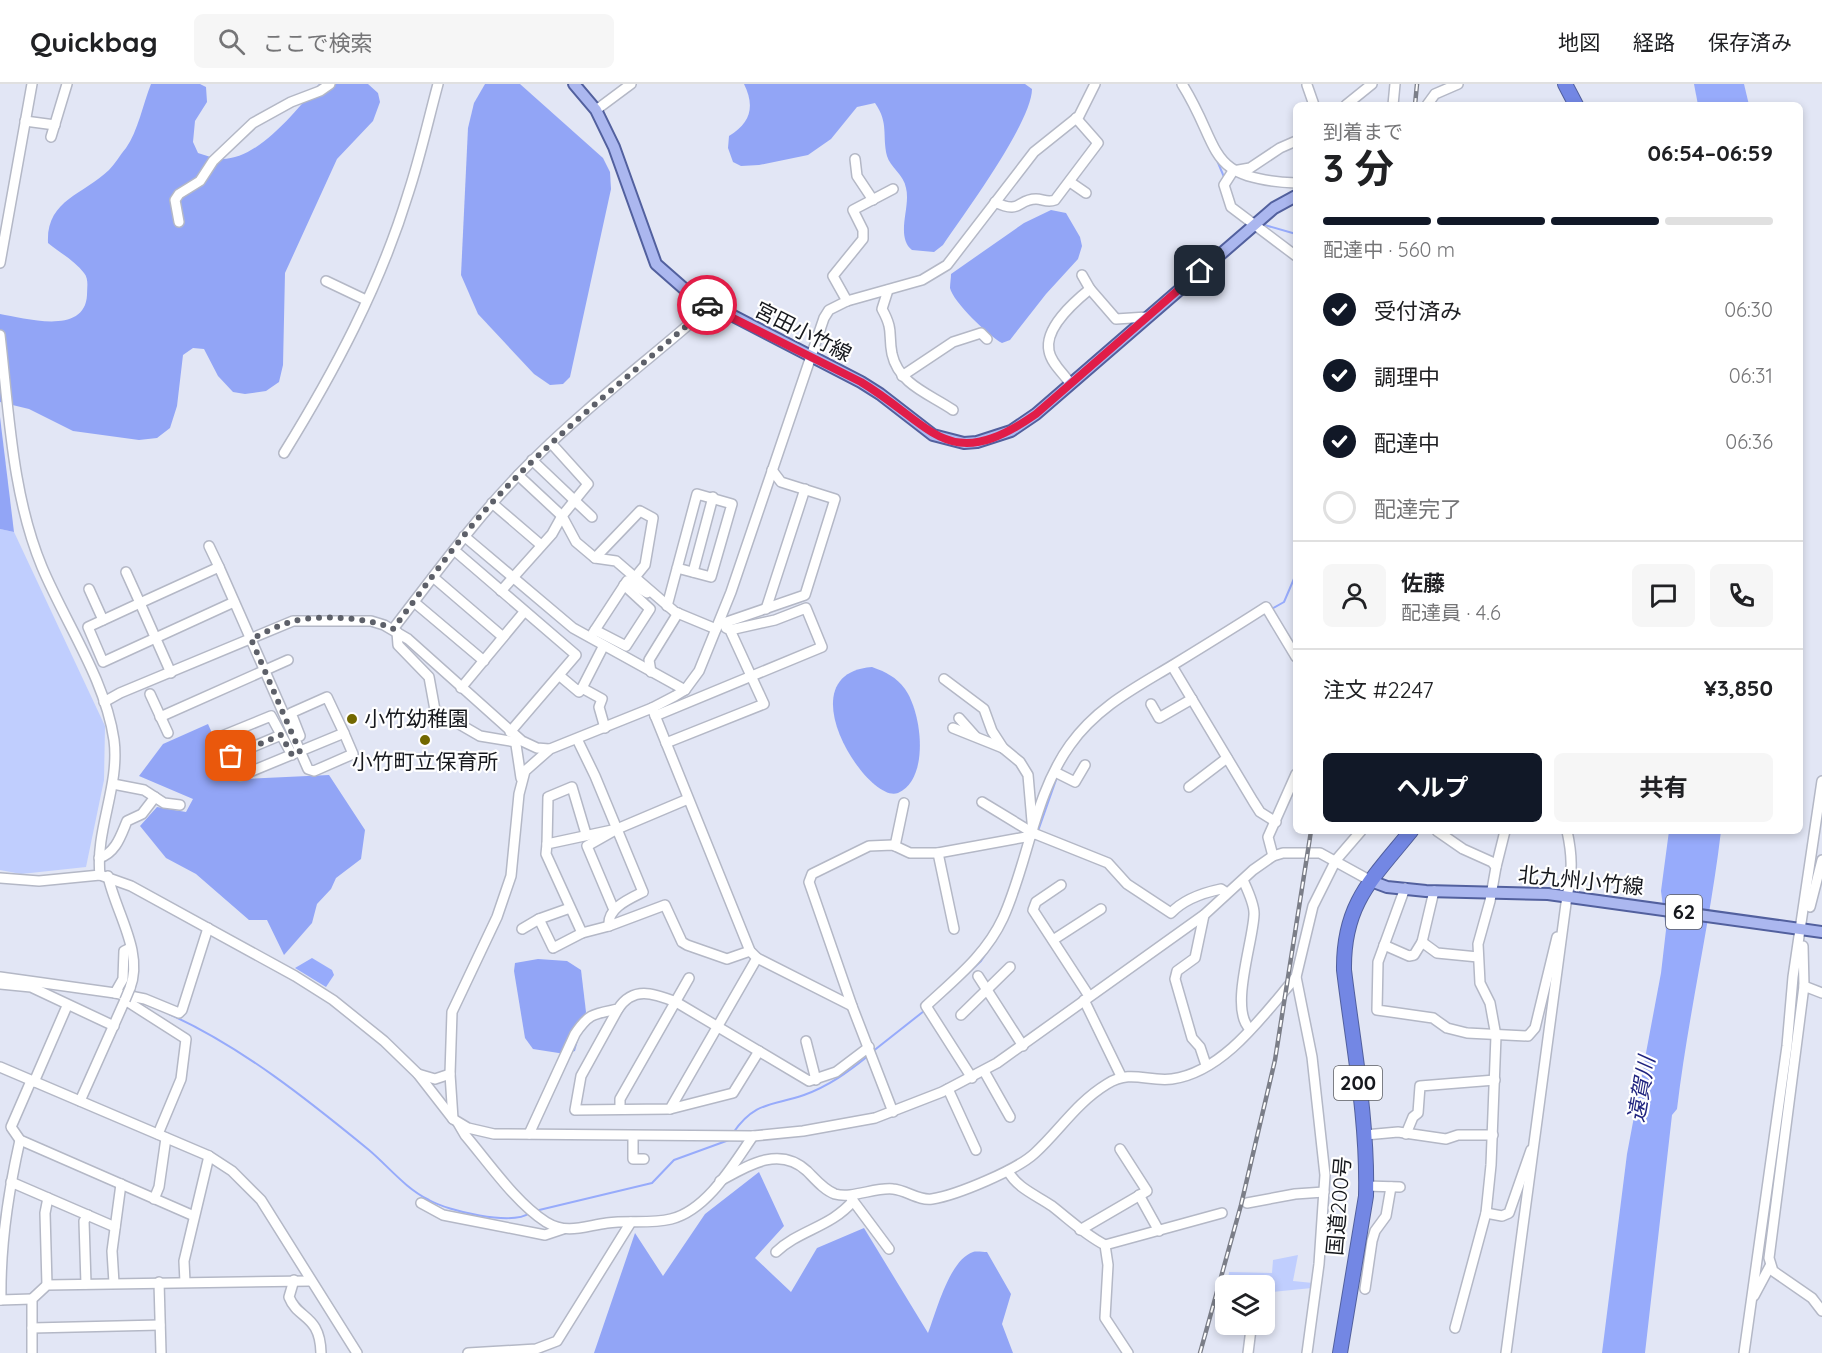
<!DOCTYPE html>
<html lang="ja">
<head>
<meta charset="utf-8">
<style>
	:root { --surface:#fff; --page:#f6f6f6; --text:#202124; --muted:#757577; --line:#e0e0e0; --accent:#111827 }
	body { margin:0; font-family:Quicksand,"Noto Sans JP",sans-serif; background:var(--page); color:var(--text); height:100vh; display:flex; flex-direction:column; font-size:22px; white-space:nowrap }
	* { box-sizing:border-box; margin:0 }
	p { font-size:20px; color:var(--muted) }
	.icon { flex:none; width:33px; height:33px; fill:none; stroke:currentColor; stroke-width:2; stroke-linecap:round; stroke-linejoin:round }
	.map { position:relative; flex:1; overflow:hidden }
	.side { position:absolute; left:1293px; top:18px; width:510px; height:732px; display:flex; flex-direction:column; background:var(--surface); border-radius:9px; box-shadow:0 3px 9px #0003 }
	.side>* { flex:none }
	.fabs { position:absolute; left:1215px; top:1191px; display:grid; gap:12px }
	.fabs a { display:grid; place-items:center; width:60px; height:60px; border-radius:9px; background:var(--surface); box-shadow:0 3px 9px #0003; font-size:30px }
	.pin { position:absolute; display:grid; place-items:center; width:51px; height:51px; color:#fff; margin:-26px; border-radius:12px; box-shadow:0 3px 9px #0006 }
	.courier { position:absolute; display:grid; place-items:center; width:60px; height:60px; margin:-30px; border:4px solid #e11d48; border-radius:50%; background:#fff; color:#222; box-shadow:0 2px 8px #0007 }
	.summary em { font-style:normal; font-weight:700 }
	.summary div { display:flex; flex-direction:column-reverse }
	.summary { display:flex; align-items:center; justify-content:space-between; height:102px; padding:0 30px }
	h1 { font-size:39px; font-weight:700; line-height:45px }
	.bar { display:grid; grid-template-columns:repeat(4,1fr); gap:9px 6px; align-content:center; height:72px; padding:0 30px }
	.bar i { height:8px; border-radius:4px; background:var(--line) }
	.bar .current { background:var(--accent) }
	.bar p { grid-column:span 4 }
	.line { display:flex; align-items:center; gap:15px; padding:0 30px; border-top:2px solid var(--line) }
	.line div { flex:1 }
	.round { display:grid; place-items:center; flex:none; width:63px; height:63px; border-radius:9px; background:var(--page) }
	ol { padding:0 30px; list-style:none }
	li { display:flex; align-items:center; gap:18px; height:66px }
	li p { margin-inline-start:auto }
	li .icon { padding:6px; border-radius:50%; background:var(--accent); color:#fff; stroke-width:4 }
	li:last-child { color:var(--muted) }
	li i { width:33px; height:33px; border:3px solid var(--line); border-radius:50% }
	.button { display:flex; gap:12px; margin-top:auto; padding:12px 30px }
	.button a { flex:1; height:69px; border-radius:9px; background:var(--accent); color:#fff; font-size:24px; font-weight:700; line-height:69px; text-align:center }
	.button a+a { background:var(--page); color:var(--text) }
	header { display:flex; align-items:center; gap:36px; box-sizing:border-box; height:84px; padding:0 30px; background:var(--surface); border-bottom:2px solid var(--line) }
	header strong { font-size:28px }
	nav { display:flex; gap:33px; margin-inline-start:auto; font-size:21px }
	.search { width:420px; height:54px; background:var(--page); display:flex; align-items:center; gap:15px; box-sizing:border-box; padding:0 21px; border-radius:9px; color:var(--muted); font-size:22px }
	.map>svg:first-child { display:block }
	.green { fill:#c0cefe }
	.forest { fill:#92a5f6 }
	.water { fill:#97abfb }
	.lines { fill:none; stroke-linecap:round; stroke-linejoin:round }
	.stream { stroke:#97abfb; stroke-width:2 }
	.minor-casing { stroke:#b4b8c6; stroke-width:12 }
	.major-casing { stroke:#52609e; stroke-width:14 }
	.highway-casing { stroke:#52609e; stroke-width:16 }
	.minor { stroke:#fff; stroke-width:9 }
	.major { stroke:#abb7ef; stroke-width:10 }
	.highway { stroke:#7387e4; stroke-width:14 }
	.rail-casing { stroke:#7b7e88; stroke-width:4.5 }
	.rail { stroke:#fff; stroke-width:2; stroke-dasharray:7; stroke-linecap:butt }
	.minor-bridge-casing { stroke:#b4b8c6; stroke-width:12; stroke-linecap:butt }
	.minor-bridge { stroke:#fff; stroke-width:9 }
	.done { stroke:#5d6069; stroke-width:6; stroke-dasharray:0 10.8 }
	.route { stroke:#e11d48; stroke-width:8 }
	.poi-dot { fill:#726800; stroke:#fff; stroke-width:2 }
	.labels { text-anchor:middle; stroke-width:4.5; stroke-linejoin:round; paint-order:stroke }
	.shield { fill:#fff; stroke:#5c5d61; stroke-width:1.5 }
	.shield-label { font-size:20px; font-weight:bold; fill:#16181d }
	.street-label { font-size:21px; fill:#16181d; stroke:#fff }
	.poi-label { font-size:21px; fill:#16181d; stroke:#fff; text-anchor:start }
	.water-label { font-size:22px; font-style:italic; fill:#20247f; stroke:#fff }
</style>
</head>
<body>
<header>
<strong>Quickbag</strong>
<div class="search"><svg class="icon" aria-label="search" viewBox="0 0 24 24"><circle cx="10" cy="10" r="6"/><path d="M15 15l6 6"/></svg>ここで検索</div>
<nav><a>地図</a><a>経路</a><a>保存済み</a></nav>
</header>
<div class="map">
<svg width="1822" height="1269" viewBox="0 0 1822 1269">
	<rect width="100%" height="100%" fill="#e2e6f5"/>
	<g class="green">
		<path d="M0,445L14,448L105,642L104,696L86,783L21,790L0,786Z"/>
		<path d="M1298,1171L1293,1197L1313,1199L1312,1204L1272,1208L1273,1223L1265,1224L1264,1202H1227L1229,1188L1272,1189L1273,1176Z"/>
	</g>
	<g class="forest">
		<path d="M151,0H200L206,3L207,18L195,37L193,58L198,69C205,71 213,74 220,75C258,77 297,25 319,0H368L378,9L380,18L373,37L337,75L285,189L283,281L279,298L266,307L245,310L233,308L218,292L204,265L193,264L183,271L177,322L170,344L157,354L139,356L73,347L29,325L0,318V230C25,234 85,252 87,211C87,203 89,195 84,189C75,177 59,168 48,159C46,116 83,111 109,86C115,80 120,71 126,64C138,47 143,20 151,0Z"/>
		<path d="M485,0H520L603,74L610,88L611,105L570,293L563,300L550,301L534,290L478,230L461,191L468,44L474,19Z"/>
		<path d="M744,0H1025L1032,5C1032,38 964,130 943,161L934,168L912,166C895,152 911,123 906,104C904,91 890,83 887,72C882,51 889,39 875,19L857,23L831,55L808,71L759,81L741,82L733,78L728,64L729,52C751,39 755,22 744,0Z"/>
		<path d="M1051,126L1066,129L1080,153L1082,162L1078,175L1046,210L1010,256L1002,259C989,252 953,218 950,204C950,200 951,194 951,190L1024,139Z"/>
		<path d="M0,333L14,448L0,445Z"/>
		<path d="M872,583C886,588 896,593 905,605C922,629 930,695 898,709C868,721 784,590 872,583Z"/>
		<path d="M208,640L230,690L244,695L329,691L365,746L361,775L336,794L331,805L317,820L312,839L284,871L267,836H249L196,790L166,774L140,742L157,723L186,728L193,715L139,692L163,660Z"/>
		<path d="M538,875L567,877L581,886L586,928L575,967L565,970L533,965L525,954L514,887L515,879Z"/>
		<path d="M759,1088L784,1142L755,1174L791,1208L817,1164L864,1144L928,1249C936,1229 949,1176 973,1168C976,1167 983,1168 987,1168L1011,1210L1002,1240L1013,1269H594L635,1149L663,1192L705,1130Z"/>
	</g>
	<g class="water">
		<path d="M1694,0H1744L1749,21H1698Z"/>
		<path d="M1669,747H1721C1710,840 1688,932 1677,1025L1672,1031L1645,1269H1602L1627,1070L1661,889L1666,846L1661,807Z"/>
		<path d="M312,874L332,886L334,891L326,903L295,884Z"/>
	</g>
	<g class="lines">
		<g class="stream">
			<path d="M1216,74L1224,93"/>
			<path d="M1261,140L1296,150"/>
			<path d="M1270,526L1284,518L1296,490"/>
			<path d="M1038,747L1057,693"/>
			<path d="M954,902L981,877L999,850"/>
			<path d="M169,930C242,963 308,1016 369,1066C389,1083 405,1104 429,1116C448,1127 511,1142 530,1129"/>
			<path d="M872,968L924,927"/>
			<path d="M733,1049C755,1017 772,1022 804,1011C829,1002 848,988 868,972"/>
			<path d="M535,1127L652,1099L674,1076L729,1056"/>
		</g>
		<g class="minor-casing">
			<g id="minor">
				<path d="M1182,0C1223,65 1203,95 1296,99"/>
				<path d="M1307,1L1314,21"/>
				<path d="M1346,21L1372,0"/>
				<path d="M1393,21L1395,0"/>
				<path d="M1427,21L1435,10L1458,0"/>
				<path d="M596,26L631,0"/>
				<path d="M25,37L55,41"/>
				<path d="M51,53L67,0"/>
				<path d="M1296,57L1280,64L1250,84L1233,87L1224,101L1231,123L1296,172"/>
				<path d="M855,75L857,92L873,116"/>
				<path d="M1070,98L1086,109"/>
				<path d="M995,118C1021,131 1017,115 1036,115C1043,115 1047,119 1055,116L1098,59L1076,34"/>
				<path d="M179,138L175,116L179,110L200,97L213,77L253,39L291,18L320,7L330,0"/>
				<path d="M0,179L32,0"/>
				<path d="M326,197L366,216"/>
				<path d="M1090,205L1116,235L1147,233"/>
				<path d="M888,206L882,225C894,247 888,249 892,270C899,301 930,310 953,326"/>
				<path d="M847,217L833,192L863,155V146L853,126L893,105"/>
				<path d="M0,251C9,328 12,411 42,483C66,540 105,595 114,656C120,702 95,746 100,791"/>
				<path d="M902,292L953,258L981,249L987,255"/>
				<path d="M1070,299C1063,289 1051,279 1049,267C1044,244 1074,218 1090,205L1082,191"/>
				<path d="M284,369C334,288 380,202 408,110C420,74 428,37 438,0"/>
				<path d="M532,376L592,433"/>
				<path d="M518,391L562,432L576,458L595,474L616,477L675,528L716,545"/>
				<path d="M492,419L541,461"/>
				<path d="M464,452L573,544L685,606"/>
				<path d="M209,462L219,483"/>
				<path d="M454,466L576,571L510,648"/>
				<path d="M595,474L640,427L653,434L645,481L636,492"/>
				<path d="M126,488L140,519L88,543L103,578L234,518"/>
				<path d="M693,488L713,413"/>
				<path d="M433,493L503,553"/>
				<path d="M89,505L103,536"/>
				<path d="M501,507L552,450L562,432L588,400L551,359"/>
				<path d="M414,518L484,577"/>
				<path d="M667,522L697,410L732,420L711,493L677,484"/>
				<path d="M766,525L805,405"/>
				<path d="M718,541L805,511L835,415L781,398L772,386"/>
				<path d="M393,545C438,487 480,428 532,377C585,324 645,279 701,230L707,220"/>
				<path d="M595,546L626,562L650,525L624,501"/>
				<path d="M397,548L398,561L429,593L435,626L480,652L516,658"/>
				<path d="M593,549L627,497L647,509"/>
				<path d="M1172,582L1253,717L1260,728L1276,738"/>
				<path d="M651,588L649,576L678,529"/>
				<path d="M171,589L140,519L219,483L308,685L314,687L353,670L344,649"/>
				<path d="M560,592L579,608L582,604L602,615L599,623L605,644"/>
				<path d="M944,595L984,625L992,647L1003,664L1020,678L1028,691L1033,749"/>
				<path d="M461,604L524,528"/>
				<path d="M582,604L603,563"/>
				<path d="M150,610L168,649"/>
				<path d="M104,618L120,609L293,537H371L384,541L408,555L522,657L537,664L549,665"/>
				<path d="M1151,620L1159,634L1192,615"/>
				<path d="M652,624L750,867L757,874L852,922"/>
				<path d="M655,632L822,563L806,524L775,536L730,546"/>
				<path d="M160,633L288,576"/>
				<path d="M959,634L975,652"/>
				<path d="M953,644L1003,664"/>
				<path d="M515,654L521,694"/>
				<path d="M577,655L595,692L643,808C629,815 607,824 609,842"/>
				<path d="M666,659L764,620L730,546L726,544"/>
				<path d="M292,671L271,632L222,652L240,692L344,649L327,613L291,629L300,652"/>
				<path d="M231,672L281,651"/>
				<path d="M1055,688L1075,698L1085,681"/>
				<path d="M113,700L144,706L164,719L180,721"/>
				<path d="M1189,703L1227,674"/>
				<path d="M982,718L1033,749L1108,779L1127,800L1171,829C1184,815 1202,809 1221,805L1227,809"/>
				<path d="M617,745L547,760L546,770L582,849L609,842L665,821L682,858L687,861L727,875L750,867"/>
				<path d="M1437,747L1463,765L1492,778L1496,783L1490,817L1478,860L1480,899L1490,919L1496,952L1491,1081L1486,1129L1455,1244"/>
				<path d="M547,760L548,713L572,703L586,750"/>
				<path d="M895,762L904,719"/>
				<path d="M938,769L954,845"/>
				<path d="M1273,772L1268,753L1296,690"/>
				<path d="M99,774C116,769 121,751 127,737L142,730L155,713"/>
				<path d="M1496,783L1505,747"/>
				<path d="M108,792C115,827 144,868 130,904"/>
				<path d="M0,794L39,797L100,791L131,802L295,892L333,916L384,957L418,990L453,1035L468,1044L494,1050L753,1052L803,1047L875,1034L942,1008L997,979L1204,831L1253,786L1273,772L1283,769H1320L1371,797"/>
				<path d="M1243,796C1247,805 1255,821 1254,831C1253,858 1229,926 1250,945"/>
				<path d="M1061,801L1036,818L1033,826L1089,912"/>
				<path d="M1405,804L1378,878L1377,926L1433,934L1447,944L1467,949L1528,952L1535,944L1557,853"/>
				<path d="M1810,823L1822,776"/>
				<path d="M570,824L539,835L553,864L582,849"/>
				<path d="M614,826L587,762L617,745L688,715"/>
				<path d="M1204,831L1195,874L1177,887L1175,895L1192,954L1200,963L1206,981"/>
				<path d="M522,845L539,835"/>
				<path d="M1053,856L1101,825"/>
				<path d="M1422,858L1437,869L1478,873"/>
				<path d="M1384,861L1409,872L1414,871L1422,858L1434,807"/>
				<path d="M1803,862L1804,902"/>
				<path d="M130,864L124,867L123,895L115,909L145,915L179,929L182,926L208,844"/>
				<path d="M978,892L1023,962"/>
				<path d="M0,893L115,909"/>
				<path d="M0,900L31,903L114,942"/>
				<path d="M1822,909L1804,902L1769,1174L1773,1187L1812,1214L1822,1227"/>
				<path d="M1084,916L1121,992"/>
				<path d="M618,925L581,992L575,1026L670,1025L757,874"/>
				<path d="M961,931L1010,883"/>
				<path d="M806,957L816,996"/>
				<path d="M0,983L209,1072L232,1087L261,1116L357,1269"/>
				<path d="M984,987L1010,1033"/>
				<path d="M418,990L435,995L450,990"/>
				<path d="M972,994L926,922C955,895 986,871 1003,834C1028,779 1034,711 1070,661C1097,623 1135,604 1173,581C1204,562 1235,543 1266,523L1296,573"/>
				<path d="M31,997L11,1043L20,1056L194,1132"/>
				<path d="M34,998L67,922"/>
				<path d="M948,1005L976,1066"/>
				<path d="M80,1017L125,916L186,955L181,995L158,1050"/>
				<path d="M620,1025V1015L689,894"/>
				<path d="M670,1025L733,1009L759,967"/>
				<path d="M893,1028L852,922L809,798L812,790L869,762L893,761L910,769H938L1031,752"/>
				<path d="M453,1035L450,990L452,928L497,833L511,792L519,710L525,687L550,665L652,624L675,612L685,606L699,587L731,508L824,234L829,226L847,217L922,196L947,181L1034,68L1079,32L1095,0"/>
				<path d="M458,1039L465,1051C488,1078 516,1119 546,1138C567,1151 585,1142 607,1139C628,1136 650,1140 671,1135C707,1126 733,1081 753,1052"/>
				<path d="M529,1050L575,950C589,929 594,930 618,925C633,902 653,909 676,918L809,997L836,988L869,963"/>
				<path d="M1406,1050L1413,1033L1418,1029L1420,1002L1495,996"/>
				<path d="M1365,1051L1398,1048L1446,1055L1458,1051H1493"/>
				<path d="M633,1052V1075H644"/>
				<path d="M1008,1087C1017,1104 1036,1111 1052,1122C1070,1136 1084,1150 1105,1161L1108,1181L1105,1234L1128,1269"/>
				<path d="M720,1097C747,1082 779,1061 807,1087C815,1095 824,1106 835,1110C852,1115 875,1103 893,1105C906,1106 919,1117 932,1115C957,1111 1017,1086 1035,1069C1060,1046 1076,1019 1107,1000C1131,985 1147,998 1172,995C1224,988 1264,930 1296,893"/>
				<path d="M11,1098L115,1143"/>
				<path d="M1366,1102L1400,1103"/>
				<path d="M1139,1111L1159,1147"/>
				<path d="M851,1114L889,1165"/>
				<path d="M154,1115L159,1103L166,1054"/>
				<path d="M421,1119L443,1131L545,1151L563,1145"/>
				<path d="M1247,1119L1295,1110L1324,1108"/>
				<path d="M1486,1129L1502,1132L1509,1129L1531,1066"/>
				<path d="M1080,1146L1147,1107L1120,1065"/>
				<path d="M1105,1161L1222,1129"/>
				<path d="M776,1168C799,1146 831,1143 853,1117"/>
				<path d="M294,1196L289,1213C298,1236 320,1230 321,1269"/>
				<path d="M159,1198L161,1269"/>
				<path d="M185,1198L184,1177L209,1072"/>
				<path d="M114,1199L112,1167L121,1100"/>
				<path d="M86,1200L84,1137L88,1131"/>
				<path d="M47,1201L45,1129L48,1114"/>
				<path d="M1365,1205L1372,1157L1375,1147L1386,1132L1391,1103"/>
				<path d="M1754,1212L1770,1182"/>
				<path d="M0,1216L32,1215"/>
				<path d="M1,1216C0,1162 8,1109 20,1056"/>
				<path d="M32,1244L160,1241"/>
				<path d="M32,1269V1215L47,1201L310,1197"/>
				<path d="M468,1269L536,1265L557,1257L631,1138"/>
				<path d="M1248,1269L1251,1245"/>
				<path d="M1307,1269L1319,1180L1325,1091L1312,973L1296,893L1313,822L1336,776L1361,747"/>
				<path d="M1506,1269L1567,812C1573,789 1572,770 1567,747"/>
				<path d="M1744,1269L1787,962L1793,893L1822,697"/>
			</g>
		</g>
		<g class="major-casing">
			<g id="major">
				<path d="M574,0L596,26L614,63L656,180L689,209L861,298L880,310L933,351L964,359L977,358L1011,347L1036,330L1274,124L1296,112"/>
				<path d="M1371,797L1387,803L1426,807L1548,810L1822,848"/>
			</g>
		</g>
		<g class="highway-casing">
			<g id="highway">
				<path d="M1565,0L1576,21"/>
				<path d="M1340,1269L1366,1112C1368,1036 1353,961 1344,886C1343,820 1372,795 1411,747"/>
			</g>
		</g>
		<use href="#minor" class="minor"/>
		<use href="#major" class="major"/>
		<use href="#highway" class="highway"/>
		<g class="rail-casing">
			<g id="rail">
				<path d="M1415,21L1417,0"/>
				<path d="M1200,1269L1241,1121L1275,976L1311,747"/>
			</g>
		</g>
		<use href="#rail" class="rail"/>
		<g class="minor-bridge-casing">
			<path id="minor-bridge" d="M125,916L130,904"/>
		</g>
		<use href="#minor-bridge" class="minor-bridge"/>
	</g>
	<g class="lines">
		<path class="done" d="M231,672L281,651L292,671L300,668L251,555C264,549 277,542 290,538C317,530 369,533 393,545C424,504 454,461 488,423C552,352 629,293 700,230L707,221"/>
		<path class="route" d="M707,221L861,298C934,342 947,392 1036,330L1200,187"/>
	</g>
	<g class="poi-dot">
		<circle cx="352" cy="635" r="6"/>
		<circle cx="425" cy="656" r="6"/>
	</g>
	<g class="labels">
		<g class="shield">
			<rect x="1666" y="811" width="36" height="34" rx="4.5"/>
			<rect x="1334" y="982" width="48" height="34" rx="4.5"/>
		</g>
		<g class="shield-label">
			<text x="1684" y="835">62</text>
			<text x="1358" y="1006">200</text>
		</g>
		<g class="street-label">
			<text transform="translate(803 248) rotate(27)" y="7">宮田小竹線</text>
			<text transform="translate(1581 797) rotate(6)" y="7">北九州小竹線</text>
			<text transform="translate(1339 1122) rotate(-85)" y="7">国道200号</text>
		</g>
		<g class="poi-label">
			<text x="364" y="642">小竹幼稚園</text>
			<text x="425" y="685" text-anchor="middle">小竹町立保育所</text>
		</g>
		<g class="water-label">
			<text transform="translate(1641 1005) rotate(-80)" y="8">遠賀川</text>
		</g>
	</g>
</svg>
<div class="fabs">
<a><svg class="icon" aria-label="layers" viewBox="0 0 24 24"><path d="M12 4l9 5-9 5-9-5zM3 14l9 5 9-5"/></svg></a>
</div>
<div class="pin" style="left:231px;top:672px;background:#ea580c"><svg class="icon" aria-label="bag" viewBox="0 0 24 24"><path d="M5 8h14l-1 12H6zM9 8a3 3 0 0 1 6 0"/></svg></div>
<div class="pin" style="left:1200px;top:187px;background:#1f2937"><svg class="icon" aria-label="home" viewBox="0 0 24 24"><path d="M3 11l9-7 9 7M6 9v11h12V9"/></svg></div>
<div class="courier" style="left:707px;top:221px"><svg class="icon" aria-label="car" viewBox="0 0 24 24"><path d="M5 17H2v-5l4-1 3-4h7l3 4 3 1v5h-3M9 17h6M6 11h13"/><circle cx="7" cy="17" r="2"/><circle cx="17" cy="17" r="2"/></svg></div>
<section class="side">
<div class="summary"><div><h1>3 分</h1><p>到着まで</p></div><em>06:54–06:59</em></div>
<div class="bar"><i class="current"></i><i class="current"></i><i class="current"></i><i></i><p>配達中 · 560 m</p></div>
<ol>
<li><svg class="icon" aria-label="check" viewBox="0 0 24 24"><path d="M5 12l5 5 9-10"/></svg>受付済み<p>06:30</p></li>
<li><svg class="icon" aria-label="check" viewBox="0 0 24 24"><path d="M5 12l5 5 9-10"/></svg>調理中<p>06:31</p></li>
<li><svg class="icon" aria-label="check" viewBox="0 0 24 24"><path d="M5 12l5 5 9-10"/></svg>配達中<p>06:36</p></li>
<li><i></i>配達完了</li>
</ol>
<div class="line" style="height:108px"><a class="round"><svg class="icon" aria-label="person" viewBox="0 0 24 24"><circle cx="12" cy="8" r="4"/><path d="M4 21q1-7 8-7t8 7"/></svg></a><div><b>佐藤</b><p>配達員 · 4.6</p></div><a class="round"><svg class="icon" aria-label="chat" viewBox="0 0 24 24"><path d="M4 5h16v11H9l-5 4z"/></svg></a><a class="round"><svg class="icon" aria-label="phone" viewBox="0 0 24 24"><path d="M5 4h4l2 5-3 2q2 4 5 5l2-3 5 2v4C11 20 4 13 5 4z"/></svg></a></div>
<div class="line" style="height:78px"><div>注文 #2247</div><b>¥3,850</b></div>
<div class="button"><a>ヘルプ</a><a>共有</a></div>
</section>
</div>
</body>
</html>
